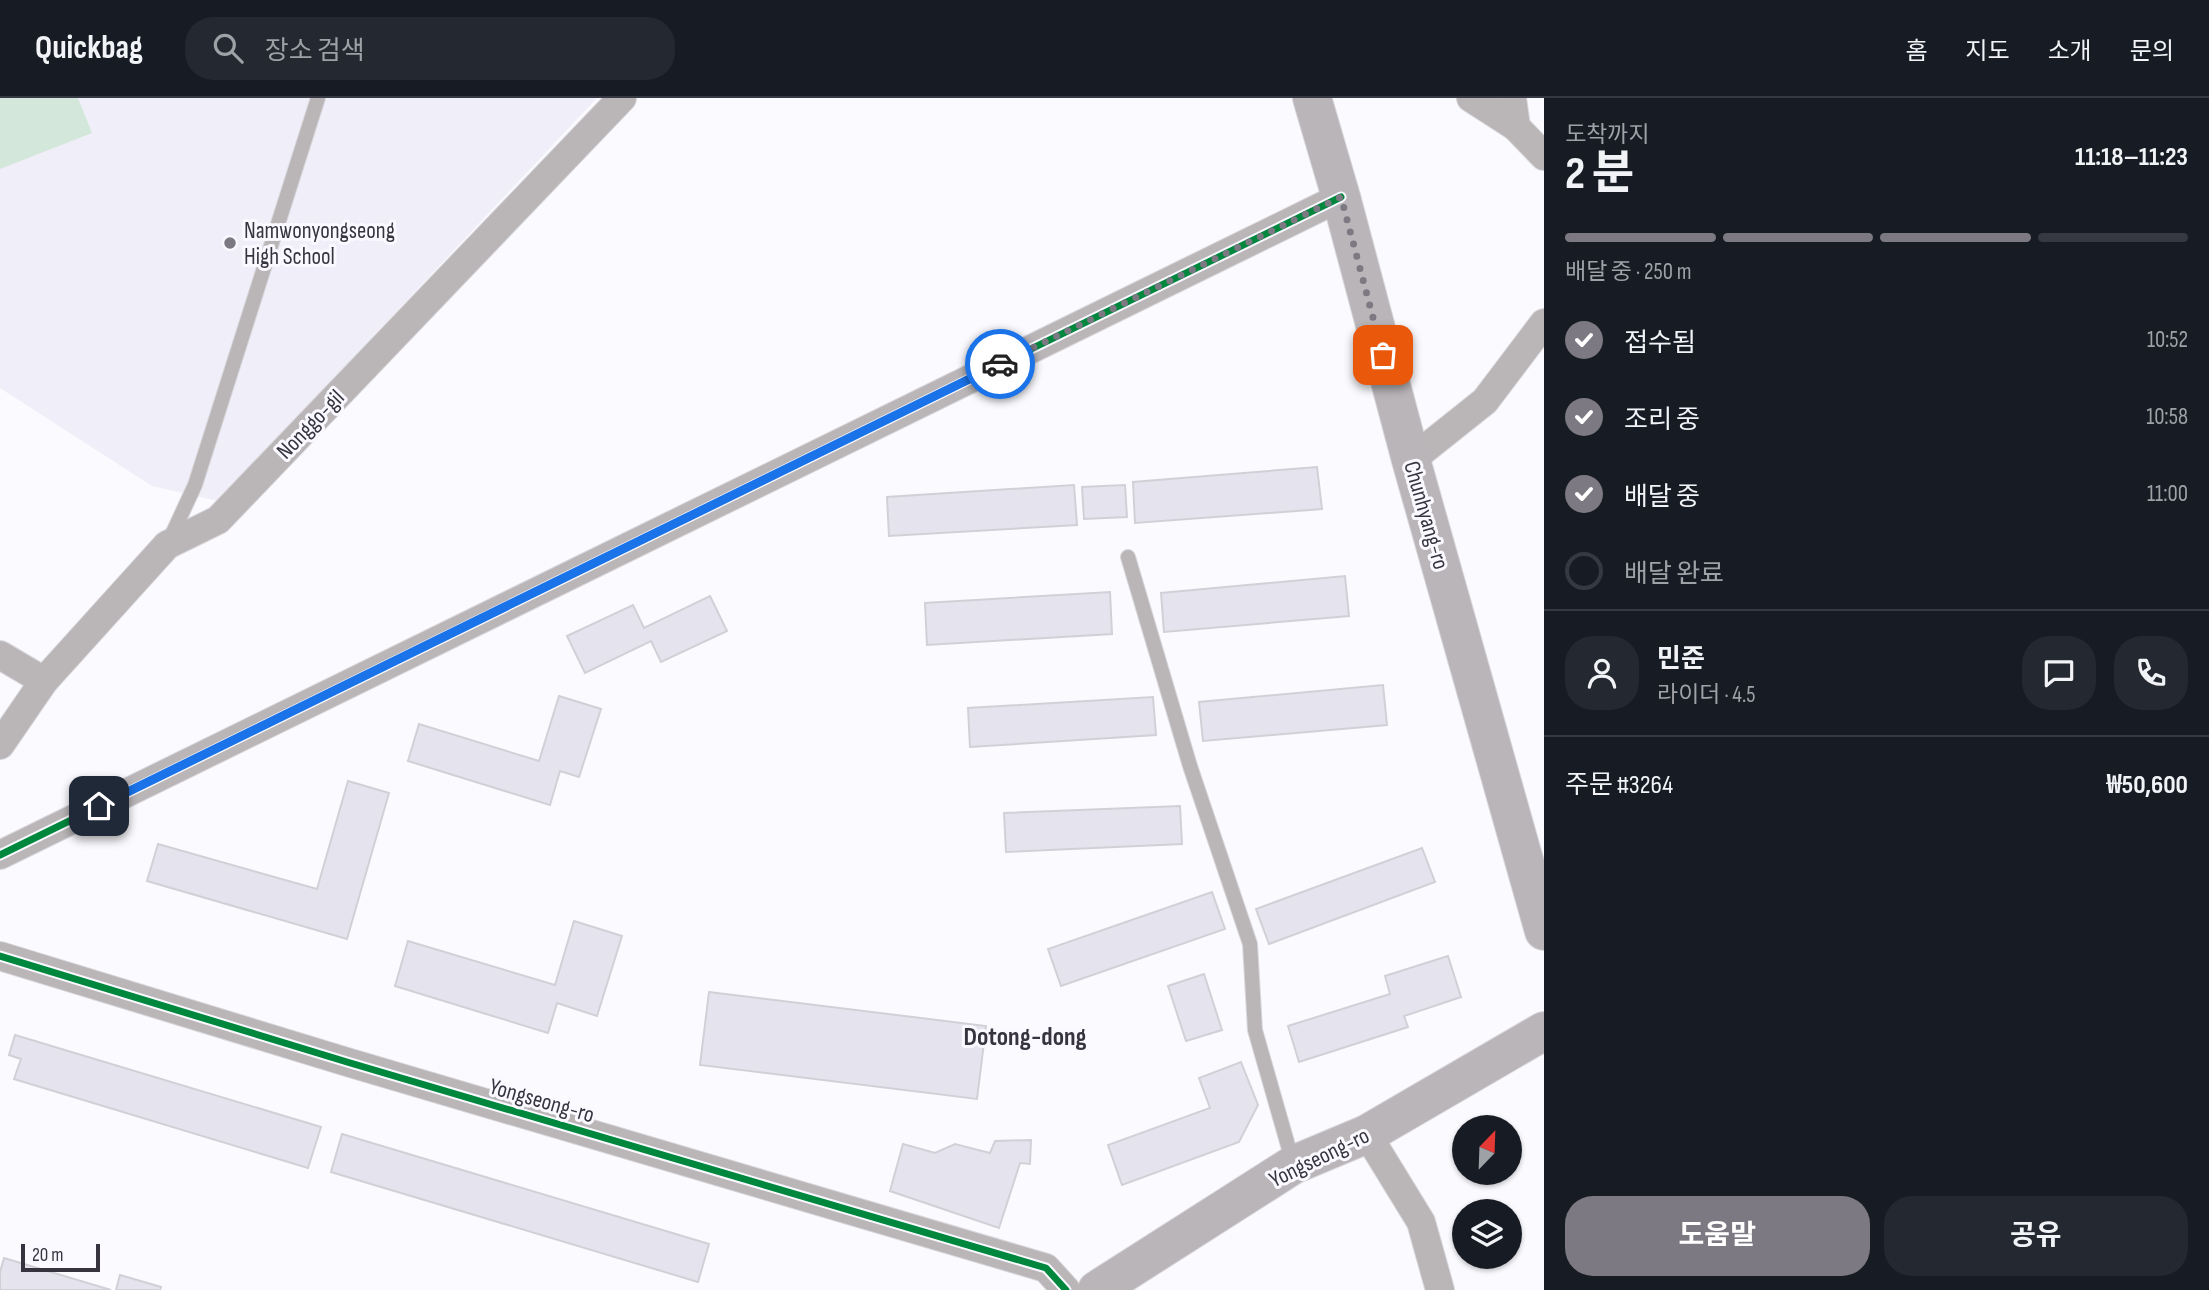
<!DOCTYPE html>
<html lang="ko">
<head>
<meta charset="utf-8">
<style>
	:root { --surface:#171b24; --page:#242831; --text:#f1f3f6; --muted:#9ea1a6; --line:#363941; --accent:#7c7982 }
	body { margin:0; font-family:"Sofia Sans Condensed","Noto Sans KR",sans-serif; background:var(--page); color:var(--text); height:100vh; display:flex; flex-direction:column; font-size:26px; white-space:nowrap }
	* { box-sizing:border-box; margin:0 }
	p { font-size:23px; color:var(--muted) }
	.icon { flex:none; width:38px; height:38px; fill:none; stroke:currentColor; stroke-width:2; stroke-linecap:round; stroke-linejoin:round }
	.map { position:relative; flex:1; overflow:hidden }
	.details { display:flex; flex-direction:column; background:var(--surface); width:665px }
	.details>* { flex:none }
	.needle { width:46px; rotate:23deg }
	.controls { position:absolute; left:1452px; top:1017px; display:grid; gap:14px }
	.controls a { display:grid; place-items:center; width:70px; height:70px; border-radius:50%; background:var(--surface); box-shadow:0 2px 5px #0004; font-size:35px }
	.scale { position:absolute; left:21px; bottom:18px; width:79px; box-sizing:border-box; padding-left:7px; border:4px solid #37343f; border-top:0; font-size:19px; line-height:24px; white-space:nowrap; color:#37343f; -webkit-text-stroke:5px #faf9ff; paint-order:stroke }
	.pin { position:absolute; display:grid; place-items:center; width:60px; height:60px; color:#fff; margin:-30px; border-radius:14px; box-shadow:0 4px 10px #0006 }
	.courier { position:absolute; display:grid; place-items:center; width:70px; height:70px; margin:-35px; border:5px solid #1a73e8; border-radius:50%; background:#fff; color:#222; box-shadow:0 2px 9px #0007 }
	.head em { font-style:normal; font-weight:700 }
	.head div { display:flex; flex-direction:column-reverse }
	.head { display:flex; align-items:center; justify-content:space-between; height:119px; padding:0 21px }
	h1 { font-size:46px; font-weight:700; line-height:52px }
	.bar { display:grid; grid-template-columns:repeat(4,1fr); gap:10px 7px; align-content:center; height:84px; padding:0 21px }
	.bar i { height:9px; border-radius:5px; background:var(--line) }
	.bar .current { background:var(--accent) }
	.bar p { grid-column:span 4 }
	.line { display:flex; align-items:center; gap:18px; padding:0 21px; border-top:2px solid var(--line) }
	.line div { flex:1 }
	.round { display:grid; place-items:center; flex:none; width:74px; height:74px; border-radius:28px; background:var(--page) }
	ol { padding:0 21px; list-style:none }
	li { display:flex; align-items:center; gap:21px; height:77px }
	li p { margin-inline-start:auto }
	li .icon { padding:7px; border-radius:50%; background:var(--accent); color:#fff; stroke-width:4 }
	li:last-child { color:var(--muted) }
	li i { width:38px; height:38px; border:4px solid var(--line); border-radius:50% }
	.cta { display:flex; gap:14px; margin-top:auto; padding:14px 21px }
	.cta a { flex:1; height:80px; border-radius:28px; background:var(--accent); color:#fff; font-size:28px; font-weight:700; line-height:80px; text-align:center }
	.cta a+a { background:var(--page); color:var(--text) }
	header { display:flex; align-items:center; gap:42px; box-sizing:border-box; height:98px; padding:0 35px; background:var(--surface); border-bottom:2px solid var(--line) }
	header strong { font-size:33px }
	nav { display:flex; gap:38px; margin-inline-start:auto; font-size:24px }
	.search { width:490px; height:63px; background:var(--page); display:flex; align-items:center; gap:18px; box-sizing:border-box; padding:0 24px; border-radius:28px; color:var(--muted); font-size:26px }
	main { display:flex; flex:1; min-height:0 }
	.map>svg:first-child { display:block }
	.built { fill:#f0eef8 }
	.green { fill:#d4e7db }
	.building { fill:#e5e3ee; stroke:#d2d0d7; stroke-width:2 }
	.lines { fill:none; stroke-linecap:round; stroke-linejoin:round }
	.lane-casing { stroke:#d8d7db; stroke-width:16 }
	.street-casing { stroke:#d8d7db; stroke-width:30 }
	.secondary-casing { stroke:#d8d7db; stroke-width:40 }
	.lane { stroke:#bab6b8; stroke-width:14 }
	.street { stroke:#bab6b8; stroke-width:28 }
	.secondary { stroke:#bab5b8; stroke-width:38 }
	.cycleway-casing { stroke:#faf9ff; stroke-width:11 }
	.cycleway { stroke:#00873e; stroke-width:7 }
	.done { stroke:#7c7982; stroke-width:7; stroke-dasharray:0 12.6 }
	.route { stroke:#1a73e8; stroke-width:9 }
	.poi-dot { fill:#7c7982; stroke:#faf9ff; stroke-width:2.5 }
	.labels { text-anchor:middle; stroke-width:6; stroke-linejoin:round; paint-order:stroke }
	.poi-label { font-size:23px; fill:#37343f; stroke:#faf9ff; text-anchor:start }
	.street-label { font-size:23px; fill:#37343f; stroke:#faf9ff }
	.quarter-label { font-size:26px; font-weight:bold; fill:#37343f; stroke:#faf9ff }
</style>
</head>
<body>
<header>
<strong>Quickbag</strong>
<div class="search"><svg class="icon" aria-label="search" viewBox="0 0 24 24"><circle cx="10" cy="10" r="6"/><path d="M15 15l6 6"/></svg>장소 검색</div>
<nav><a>홈</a><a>지도</a><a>소개</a><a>문의</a></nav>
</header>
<main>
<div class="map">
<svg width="1544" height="1192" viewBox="0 0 1544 1192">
	<rect width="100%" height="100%" fill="#fbfafe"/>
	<path class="built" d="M0,0H597L218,403L152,388L0,290Z"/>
	<path class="green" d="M0,0H78L92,35L0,71Z"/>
	<g class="building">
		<path d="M1317,369L1322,411L1135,425L1133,384Z"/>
		<path d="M1074,387L1077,427L889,438L887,399Z"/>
		<path d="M1125,387L1127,419L1084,421L1082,389Z"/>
		<path d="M1345,478L1349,518L1164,534L1161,495Z"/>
		<path d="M1110,494L1112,536L927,547L925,505Z"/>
		<path d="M710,498L727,533L661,564L651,543L585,575L567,538L633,507L644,530Z"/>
		<path d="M1383,587L1387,627L1203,643L1199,604Z"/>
		<path d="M559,598L601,611L579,679L560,673L550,707L408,663L419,626L539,663Z"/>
		<path d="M1153,599L1156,637L970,649L968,610Z"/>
		<path d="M348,683L389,695L347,841L147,783L158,746L317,791Z"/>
		<path d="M1180,708L1182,746L1006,754L1004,715Z"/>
		<path d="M1422,750L1435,784L1269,846L1256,811Z"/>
		<path d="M1212,794L1225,831L1061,888L1048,851Z"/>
		<path d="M574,823L622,838L597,918L557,905L548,935L395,888L408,843L555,887Z"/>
		<path d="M1448,858L1461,899L1404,918L1408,929L1299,964L1288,928L1390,896L1385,878Z"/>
		<path d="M1204,876L1222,932L1186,943L1168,888Z"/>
		<path d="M709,894L986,928L977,1001L700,967Z"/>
		<path d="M15,937L321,1029L308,1070L14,981L21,961L9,957Z"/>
		<path d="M1241,964L1258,1007L1239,1044L1122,1087L1108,1047L1210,1010L1199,980Z"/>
		<path d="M342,1036L709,1146L698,1184L331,1074Z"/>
		<path d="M1031,1042L1030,1066L1020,1065L999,1130L890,1093L903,1046L935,1055L955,1046L990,1055L995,1043Z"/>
		<path d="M4,1160L111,1192H0V1174Z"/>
		<path d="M120,1177L161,1189L160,1192H116Z"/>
	</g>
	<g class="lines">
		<g class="lane-casing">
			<g id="lane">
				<path d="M169,443L195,387L318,0"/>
				<path d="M1128,459L1190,668L1250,846L1255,932L1293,1065"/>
			</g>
		</g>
		<g class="street-casing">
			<g id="street">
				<path d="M1471,0L1516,29"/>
				<path d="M1512,0L1516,29L1544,58"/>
				<path d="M1411,362L1485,303L1544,225"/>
				<path d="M0,557L44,583"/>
				<path d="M0,647L44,583L167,447L218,422L622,0"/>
				<path d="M0,757L1341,99"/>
				<path d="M0,858L347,964L1046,1170L1066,1192"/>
				<path d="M1367,1036L1421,1124L1440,1192"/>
			</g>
		</g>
		<g class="secondary-casing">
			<g id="secondary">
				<path d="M1312,0L1341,99L1411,362L1544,833"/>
				<path d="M1097,1192L1293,1067L1367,1036L1544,933"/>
			</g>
		</g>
		<use href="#lane" class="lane"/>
		<use href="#street" class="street"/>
		<use href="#secondary" class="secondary"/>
		<g class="cycleway-casing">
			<g id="cycleway">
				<path d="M0,757L1341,99"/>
				<path d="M0,858L347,964L1046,1170L1066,1192"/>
			</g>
		</g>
		<use href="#cycleway" class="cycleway"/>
	</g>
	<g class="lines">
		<path class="done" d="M1000,266L1341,99L1383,257"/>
		<path class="route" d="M99,708L1000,266"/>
	</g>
	<circle class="poi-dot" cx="230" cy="145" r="7"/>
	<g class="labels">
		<g class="poi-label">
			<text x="244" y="140">Namwonyongseong<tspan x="244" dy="26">High School</tspan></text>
		</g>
		<g class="street-label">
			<text transform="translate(310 326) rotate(-46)" y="8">Nonggo-gil</text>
			<text transform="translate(1427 417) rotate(74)" y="8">Chunhyang-ro</text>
			<text transform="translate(542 1002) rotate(16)" y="8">Yongseong-ro</text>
			<text transform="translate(1319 1059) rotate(-26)" y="8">Yongseong-ro</text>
		</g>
		<g class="quarter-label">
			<text x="1025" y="947">Dotong-dong</text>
		</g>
	</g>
</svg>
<div class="controls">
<a><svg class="needle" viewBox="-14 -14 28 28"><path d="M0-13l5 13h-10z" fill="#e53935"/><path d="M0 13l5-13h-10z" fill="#9ea1a6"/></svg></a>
<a><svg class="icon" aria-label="layers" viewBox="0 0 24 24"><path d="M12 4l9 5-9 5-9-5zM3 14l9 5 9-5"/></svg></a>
</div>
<div class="scale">20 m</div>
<div class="pin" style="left:1383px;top:257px;background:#ea580c"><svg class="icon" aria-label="bag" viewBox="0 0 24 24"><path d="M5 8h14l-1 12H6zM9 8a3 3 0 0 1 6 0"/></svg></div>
<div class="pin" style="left:99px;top:708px;background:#1f2937"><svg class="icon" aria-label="home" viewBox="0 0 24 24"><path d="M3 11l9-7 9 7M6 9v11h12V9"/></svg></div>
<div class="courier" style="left:1000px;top:266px"><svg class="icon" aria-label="car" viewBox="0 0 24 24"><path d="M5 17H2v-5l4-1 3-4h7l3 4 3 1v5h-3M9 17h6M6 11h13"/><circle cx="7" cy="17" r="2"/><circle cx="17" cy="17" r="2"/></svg></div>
</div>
<section class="details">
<div class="head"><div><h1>2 분</h1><p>도착까지</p></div><em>11:18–11:23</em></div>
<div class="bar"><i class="current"></i><i class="current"></i><i class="current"></i><i></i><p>배달 중 · 250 m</p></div>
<ol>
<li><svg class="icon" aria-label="check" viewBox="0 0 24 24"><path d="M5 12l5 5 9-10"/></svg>접수됨<p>10:52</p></li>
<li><svg class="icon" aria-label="check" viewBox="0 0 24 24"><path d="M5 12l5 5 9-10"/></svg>조리 중<p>10:58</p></li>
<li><svg class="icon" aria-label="check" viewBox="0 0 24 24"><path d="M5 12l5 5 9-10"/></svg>배달 중<p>11:00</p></li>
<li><i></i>배달 완료</li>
</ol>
<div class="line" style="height:126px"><a class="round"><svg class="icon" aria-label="person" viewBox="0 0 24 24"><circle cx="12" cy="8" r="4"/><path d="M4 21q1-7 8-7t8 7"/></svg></a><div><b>민준</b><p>라이더 · 4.5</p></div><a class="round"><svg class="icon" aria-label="chat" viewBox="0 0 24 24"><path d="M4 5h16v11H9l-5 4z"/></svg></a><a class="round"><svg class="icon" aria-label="phone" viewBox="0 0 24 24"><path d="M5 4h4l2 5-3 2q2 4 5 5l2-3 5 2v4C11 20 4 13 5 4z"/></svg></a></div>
<div class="line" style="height:91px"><div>주문 #3264</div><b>₩50,600</b></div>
<div class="cta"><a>도움말</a><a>공유</a></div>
</section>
</main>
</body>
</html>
